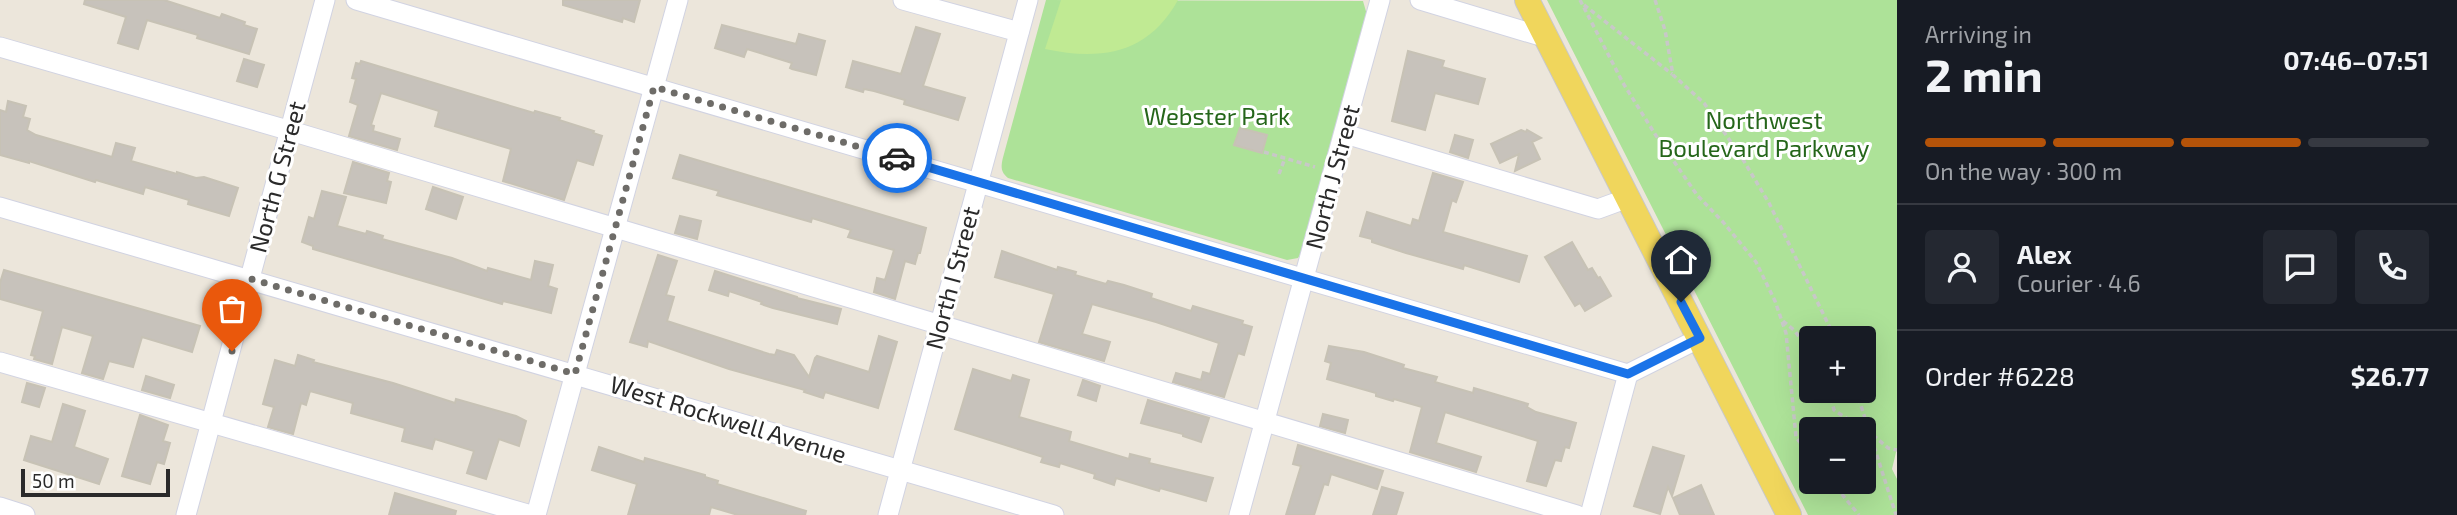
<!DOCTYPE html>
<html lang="en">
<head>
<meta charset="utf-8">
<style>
	:root { --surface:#171b24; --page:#242831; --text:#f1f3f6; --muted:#9ea1a6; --line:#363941; --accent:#b45309 }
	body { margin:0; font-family:"Exo 2",sans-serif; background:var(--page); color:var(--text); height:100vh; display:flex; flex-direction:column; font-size:26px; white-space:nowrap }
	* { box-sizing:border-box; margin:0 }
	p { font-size:23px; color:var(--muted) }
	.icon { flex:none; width:38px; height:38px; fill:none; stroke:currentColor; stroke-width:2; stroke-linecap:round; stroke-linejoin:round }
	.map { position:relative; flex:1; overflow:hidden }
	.drawer { display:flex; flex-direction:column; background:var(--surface); width:560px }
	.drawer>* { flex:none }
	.fabs { position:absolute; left:1799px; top:326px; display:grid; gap:14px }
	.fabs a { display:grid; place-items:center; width:77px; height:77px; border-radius:7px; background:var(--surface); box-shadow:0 7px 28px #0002; font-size:35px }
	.scale { position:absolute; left:21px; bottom:18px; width:149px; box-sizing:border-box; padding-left:7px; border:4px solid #2a2a2a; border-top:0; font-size:19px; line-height:24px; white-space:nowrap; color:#2a2a2a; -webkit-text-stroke:5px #fff; paint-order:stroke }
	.pin { position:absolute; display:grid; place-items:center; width:60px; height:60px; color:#fff; margin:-72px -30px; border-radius:50% 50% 50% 0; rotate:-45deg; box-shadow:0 0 7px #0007 }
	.pin .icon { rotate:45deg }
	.courier { position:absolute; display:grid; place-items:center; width:70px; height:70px; margin:-35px; border:5px solid #1a73e8; border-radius:50%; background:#fff; color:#222; box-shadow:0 2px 9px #0007 }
	.summary em { font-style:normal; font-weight:700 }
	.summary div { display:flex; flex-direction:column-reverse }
	.summary { display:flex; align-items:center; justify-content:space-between; height:119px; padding:0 28px }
	h1 { font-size:46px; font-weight:700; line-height:52px }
	.bar { display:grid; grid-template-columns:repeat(4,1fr); gap:10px 7px; align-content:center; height:84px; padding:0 28px }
	.bar i { height:9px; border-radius:5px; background:var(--line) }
	.bar .current { background:var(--accent) }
	.bar p { grid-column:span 4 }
	.line { display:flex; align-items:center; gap:18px; padding:0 28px; border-top:2px solid var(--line) }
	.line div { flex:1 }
	.round { display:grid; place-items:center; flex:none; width:74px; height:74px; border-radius:7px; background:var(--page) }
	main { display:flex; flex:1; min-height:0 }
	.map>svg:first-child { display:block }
	.green { fill:#ade298; fill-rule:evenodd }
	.pitch { fill:#c0ea93 }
	.building { fill:#c7c2bb; stroke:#c7c2b5; stroke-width:2 }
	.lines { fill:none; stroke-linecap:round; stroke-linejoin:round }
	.minor-casing { stroke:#d1d3e2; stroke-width:21 }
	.major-casing { stroke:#c8c8c8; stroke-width:26 }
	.path { stroke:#c8c8c8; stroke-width:3.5; stroke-dasharray:5 3.5; stroke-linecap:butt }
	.minor { stroke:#fff; stroke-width:19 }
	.major { stroke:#f0d65c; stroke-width:24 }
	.done { stroke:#6e6c68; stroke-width:7; stroke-dasharray:0 12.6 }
	.route { stroke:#1a73e8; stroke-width:9 }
	.labels { text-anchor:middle; stroke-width:6; stroke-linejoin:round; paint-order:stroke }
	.park-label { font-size:24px; fill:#25661a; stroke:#fff }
	.street-label { font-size:24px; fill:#2a2a2a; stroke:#fff }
</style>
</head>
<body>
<main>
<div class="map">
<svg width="1897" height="515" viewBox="0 0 1897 515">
	<rect width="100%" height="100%" fill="#ece6db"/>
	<g class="green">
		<path d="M1046,0L1363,1L1367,15L1301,253L1298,258L1287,260L1008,178C998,170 1002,162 1005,150Z"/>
		<path d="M1547,0H1897V448L1892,469L1897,479V515H1808ZM1811,338H1864V390H1811ZM1811,429H1864V481H1811Z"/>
	</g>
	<path class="pitch" d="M1061,0H1178C1148,54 1101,61 1045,49Z"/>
	<g class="building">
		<path d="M85,0H164L220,18L222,14L245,22L244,25L257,29L249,54L197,38L198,35L147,20L138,49L118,43L126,17L84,4Z"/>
		<path d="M563,0H640L634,22L623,18L622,22L563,5Z"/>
		<path d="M722,25L796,44L799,34L825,41L816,75L792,69L790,68L792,63L747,49L744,57L715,48Z"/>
		<path d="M916,27L940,34L923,86L965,98L958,120L904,104L905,100L874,91L864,89L863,92L846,87L853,61L901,74Z"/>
		<path d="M1408,51L1444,61L1442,67L1485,79L1478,104L1435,93L1425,130L1392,121Z"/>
		<path d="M244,59L264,65L257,87L237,81Z"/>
		<path d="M361,61L534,113L535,111L560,118L559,120L594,131L593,133L602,136L593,165L577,160L564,200L503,181L511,149L435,126L439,111L381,93L371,125L374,126L373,131L400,139L397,150L349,136L358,105L350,102L356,79L352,78L356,63L360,64Z"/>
		<path d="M8,101L26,106L23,117L30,119L27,130L36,135L112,157L116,143L135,148L131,161L177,174V172L196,178L204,177L238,188L229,216L188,204L189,200L145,187L143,194L96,180L95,182L29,161V163L0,155V110L6,112Z"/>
		<path d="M1240,128L1267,135L1262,153L1234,145Z"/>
		<path d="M1521,130L1526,132L1527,130L1541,138L1532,142L1540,159L1515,171L1519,154L1500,163L1491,144Z"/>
		<path d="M1455,135L1473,140L1468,158L1450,152Z"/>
		<path d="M680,155L926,228L920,253H918L915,264L905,261L895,299L874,292L877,278L885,280L894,250L848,237L851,230L812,218L811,222L717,195L719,191L673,178Z"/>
		<path d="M353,162L389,173L387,181L391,182L386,203L344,193Z"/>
		<path d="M1433,173L1463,182L1456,202L1452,200L1443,232L1527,256L1519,282L1464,265L1463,269L1406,253L1372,242V239L1360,236L1367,212L1411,226L1413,219L1419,221Z"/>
		<path d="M433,187L463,197L456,219L426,209Z"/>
		<path d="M322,191L346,197L337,226L366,234L367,231L383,236L382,239L452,258L487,271L488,268L531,280L535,261L553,265L548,286L557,289L551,313L503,301L502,304L313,249V246L302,242L309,217L314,219Z"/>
		<path d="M680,216L701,221L697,239L675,233Z"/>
		<path d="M1572,242L1588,270L1592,268L1598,278L1600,277L1611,296L1585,311L1580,303L1575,306L1545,257Z"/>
		<path d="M1002,251L1057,270L1058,267L1076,272L1075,275L1106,284L1108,281L1124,285L1152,294L1151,298L1191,311L1193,306L1243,321L1242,324L1252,327L1244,355L1238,353L1224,397L1173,382L1176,373L1201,380L1203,372L1210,374L1219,343L1156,322L1092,304L1082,334L1110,342L1104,361L1039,342L1054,294L995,277Z"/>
		<path d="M658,255L677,261L666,295L674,297L667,321L769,354L775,355L777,350L794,355L809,377L815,358L817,356L869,372L879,336L897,342L878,408L825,392L823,398L804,392L805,390L729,369L648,341L647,347L630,342Z"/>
		<path d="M4,270L200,326L192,352L142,337L133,367L109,361L103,379L82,373L93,336L62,327L52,364L34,359L35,356L31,355L43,311L0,299V283Z"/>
		<path d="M715,271L797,297V298L841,309L837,324L773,308L761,304L762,302L729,291L728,296L709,290Z"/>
		<path d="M1329,346L1364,352L1404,365L1403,368L1437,377L1435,382L1473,393L1474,388L1528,404L1527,407L1536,412L1576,423L1569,448L1565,447L1561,461L1555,460L1546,486L1527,481L1538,441L1445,412L1436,443L1481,457L1476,472L1410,452L1422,407L1394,399L1393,401L1376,396V393L1327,379L1331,363L1325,361Z"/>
		<path d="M298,355L314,360L313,362L393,383L455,403L456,399L516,416L526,421L519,446L499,439L486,479L467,473L474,451L435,439L432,449L402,441L405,428L351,413L353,403L310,391L306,405L301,403L293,434L268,427L274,407L263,404L275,360L295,366Z"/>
		<path d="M973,369L1011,381L1013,375L1029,380L1019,417L1071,432L1069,441L1129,459L1130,454L1150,459L1149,463L1213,478L1206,501L1160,488L1159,491L1116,478L1114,485L1094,478L1095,474L1060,463L1059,467L1041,462L1043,457L955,429Z"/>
		<path d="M146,376L174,385L170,398L142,390Z"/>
		<path d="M1083,380L1100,386L1096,401L1078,395Z"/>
		<path d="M27,383L45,388L39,407L22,402Z"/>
		<path d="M1148,400L1209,418L1201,442L1183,436V434L1141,423Z"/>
		<path d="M63,404L85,411L74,447L108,459L99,484L24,460L31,436L52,442Z"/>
		<path d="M1323,414L1348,420L1345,433L1320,426Z"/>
		<path d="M140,415L168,425L163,441L170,443L164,464L157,462L150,484L122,476Z"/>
		<path d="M1298,445L1383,471L1377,489L1331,474L1328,485L1324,484L1314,515H1286L1301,466L1293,464Z"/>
		<path d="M599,447L644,462L645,458L705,475V477L718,481L717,484L806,511L805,515H738L711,507L709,515H628L637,484L592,470Z"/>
		<path d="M1653,447L1684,456L1672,496L1668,487L1660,514L1634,506Z"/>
		<path d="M1701,485L1714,515H1680L1673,498Z"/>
		<path d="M1382,487L1403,493L1396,515H1373Z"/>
		<path d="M395,493L456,511L455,515H389Z"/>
	</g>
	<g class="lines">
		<g class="minor-casing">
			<g id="minor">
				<path d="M356,0L1628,374L1700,338"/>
				<path d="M903,0L1019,32"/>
				<path d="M1420,0L1547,38"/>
				<path d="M0,47L291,131L1577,515"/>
				<path d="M1345,134L1598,209L1628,198"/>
				<path d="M0,207L1054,515"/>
				<path d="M0,362L531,515"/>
				<path d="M0,507L25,515"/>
				<path d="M186,515L325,0"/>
				<path d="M536,515L678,0"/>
				<path d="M888,515L1028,0"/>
				<path d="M1239,515L1380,0"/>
				<path d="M1590,515L1628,374"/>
			</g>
		</g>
		<g class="major-casing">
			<path id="major" d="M1527,0L1789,515"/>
		</g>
		<g class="path">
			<path d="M1580,0L1623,83L1655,134L1697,195L1723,222L1756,262L1775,301L1786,333L1796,437L1811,457"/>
			<path d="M1655,0L1665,30L1673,75L1704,103L1742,158L1769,203L1835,338"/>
			<path d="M1584,5L1672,74"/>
			<path d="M1264,152L1315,167"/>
			<path d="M1279,174L1285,158"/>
			<path d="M1783,321L1795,331L1811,354"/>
			<path d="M1829,390L1834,410L1863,429"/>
			<path d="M1856,390L1896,515"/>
			<path d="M1873,435L1888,448L1897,450"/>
			<path d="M1831,481L1859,515"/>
		</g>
		<use href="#minor" class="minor"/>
		<use href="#major" class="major"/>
	</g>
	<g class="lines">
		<path class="done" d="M232,351L251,279L575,374L654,87L897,158"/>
		<path class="route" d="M897,158L1628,374L1700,338L1681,302"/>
	</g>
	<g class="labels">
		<g class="park-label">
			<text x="1217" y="125">Webster Park</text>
			<text x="1764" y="129">Northwest<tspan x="1764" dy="28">Boulevard Parkway</tspan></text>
		</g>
		<g class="street-label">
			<text transform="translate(278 177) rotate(-75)" y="8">North G Street</text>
			<text transform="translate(1333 177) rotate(-75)" y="8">North J Street</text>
			<text transform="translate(953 278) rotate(-75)" y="8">North I Street</text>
			<text transform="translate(728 420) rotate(17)" y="8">West Rockwell Avenue</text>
		</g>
	</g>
</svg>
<div class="fabs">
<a>+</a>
<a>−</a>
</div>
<div class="scale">50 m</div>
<div class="pin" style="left:232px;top:351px;background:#ea580c"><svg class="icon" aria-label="bag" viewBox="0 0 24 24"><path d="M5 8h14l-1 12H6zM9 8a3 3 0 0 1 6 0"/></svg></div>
<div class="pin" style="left:1681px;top:302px;background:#1f2937"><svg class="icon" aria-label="home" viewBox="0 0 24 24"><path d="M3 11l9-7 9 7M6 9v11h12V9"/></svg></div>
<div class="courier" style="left:897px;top:158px"><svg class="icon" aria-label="car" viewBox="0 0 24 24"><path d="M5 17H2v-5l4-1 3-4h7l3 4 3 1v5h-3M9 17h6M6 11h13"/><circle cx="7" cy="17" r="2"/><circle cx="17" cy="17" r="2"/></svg></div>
</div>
<section class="drawer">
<div class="summary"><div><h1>2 min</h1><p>Arriving in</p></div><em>07:46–07:51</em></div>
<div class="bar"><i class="current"></i><i class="current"></i><i class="current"></i><i></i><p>On the way · 300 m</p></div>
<div class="line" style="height:126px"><a class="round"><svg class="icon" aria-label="person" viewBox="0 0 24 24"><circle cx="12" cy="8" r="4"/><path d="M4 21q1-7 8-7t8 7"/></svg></a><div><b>Alex</b><p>Courier · 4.6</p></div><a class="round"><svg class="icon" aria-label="chat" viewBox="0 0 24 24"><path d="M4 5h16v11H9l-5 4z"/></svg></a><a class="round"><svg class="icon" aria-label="phone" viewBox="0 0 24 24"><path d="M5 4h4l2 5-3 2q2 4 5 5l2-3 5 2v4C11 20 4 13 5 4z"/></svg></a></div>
<div class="line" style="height:91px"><div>Order #6228</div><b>$26.77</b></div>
</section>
</main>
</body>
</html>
